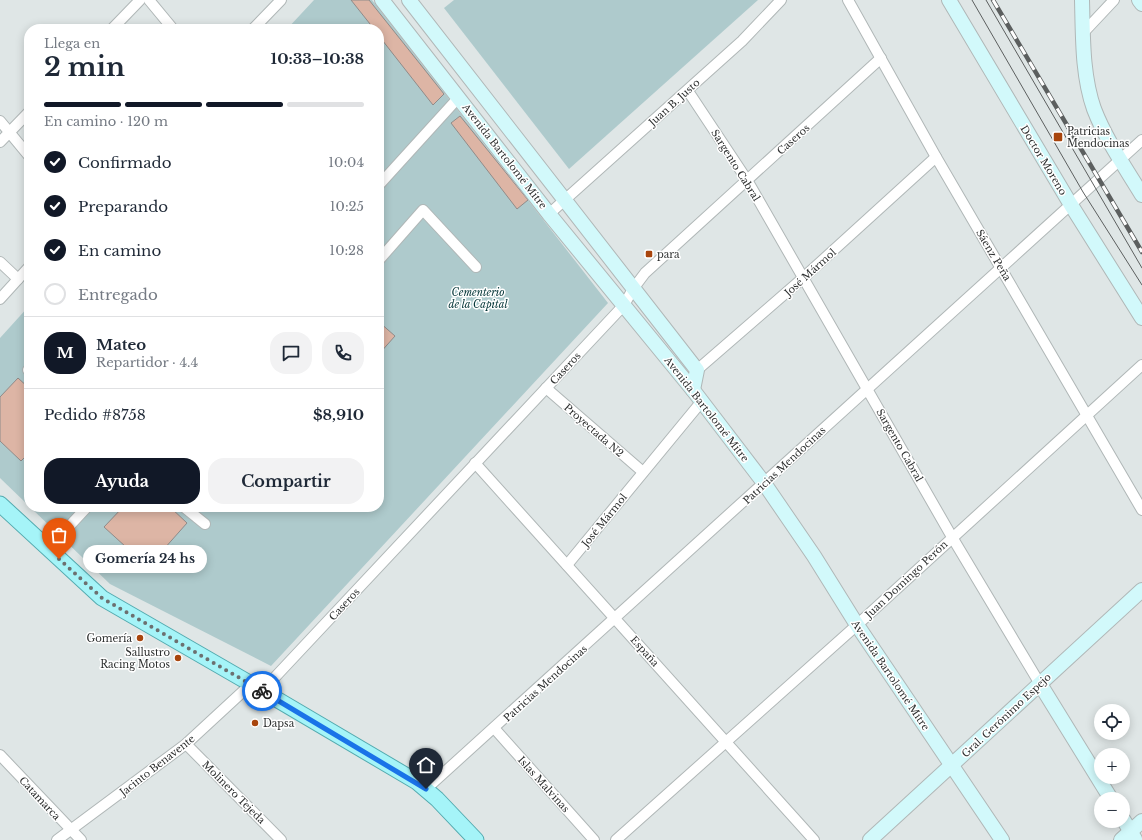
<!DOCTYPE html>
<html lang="es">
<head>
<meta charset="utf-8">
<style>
	:root { --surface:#fff; --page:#f2f2f3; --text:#1f2937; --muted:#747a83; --line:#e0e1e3; --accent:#111827 }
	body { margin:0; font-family:"Libre Baskerville",serif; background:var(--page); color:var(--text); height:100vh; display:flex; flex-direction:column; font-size:15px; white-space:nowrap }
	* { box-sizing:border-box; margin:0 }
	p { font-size:13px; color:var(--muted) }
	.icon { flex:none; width:22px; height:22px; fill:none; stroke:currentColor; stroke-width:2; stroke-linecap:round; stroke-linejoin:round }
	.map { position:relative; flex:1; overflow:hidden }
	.details { position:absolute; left:24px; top:24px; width:360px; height:488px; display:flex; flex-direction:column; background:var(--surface); border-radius:16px; box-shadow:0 2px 10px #0003 }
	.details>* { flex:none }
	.fabs { position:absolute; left:1094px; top:704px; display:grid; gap:8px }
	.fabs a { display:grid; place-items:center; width:36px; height:36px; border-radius:50%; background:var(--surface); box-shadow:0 2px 10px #0003; font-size:20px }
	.pin { position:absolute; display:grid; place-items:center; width:34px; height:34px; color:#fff; margin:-41px -17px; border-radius:50% 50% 50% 0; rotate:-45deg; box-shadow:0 0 4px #0007 }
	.pin .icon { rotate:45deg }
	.courier { position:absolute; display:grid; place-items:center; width:40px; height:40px; margin:-20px; border:3px solid #1a73e8; border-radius:50%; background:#fff; color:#222; box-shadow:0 1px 5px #0007 }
	.bubble { position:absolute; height:28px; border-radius:14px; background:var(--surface); box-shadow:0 2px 10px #0003; font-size:13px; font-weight:700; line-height:28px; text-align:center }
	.summary em { font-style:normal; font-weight:700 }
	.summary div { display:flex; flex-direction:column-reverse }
	.summary { display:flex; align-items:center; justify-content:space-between; height:68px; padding:0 20px }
	h1 { font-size:26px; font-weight:700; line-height:30px }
	.bar { display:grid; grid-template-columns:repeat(4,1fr); gap:6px 4px; align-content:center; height:48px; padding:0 20px }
	.bar i { height:5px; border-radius:3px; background:var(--line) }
	.bar .on { background:var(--accent) }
	.bar p { grid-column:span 4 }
	.line { display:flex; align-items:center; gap:10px; padding:0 20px; border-top:1px solid var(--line) }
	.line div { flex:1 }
	.round { display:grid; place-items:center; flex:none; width:42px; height:42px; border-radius:16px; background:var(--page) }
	ol { padding:0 20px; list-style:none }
	li { display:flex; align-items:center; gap:12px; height:44px }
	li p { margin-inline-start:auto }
	li .icon { padding:4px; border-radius:50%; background:var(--accent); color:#fff; stroke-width:4 }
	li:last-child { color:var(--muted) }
	li i { width:22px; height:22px; border:2px solid var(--line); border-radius:50% }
	.action { display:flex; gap:8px; margin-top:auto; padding:8px 20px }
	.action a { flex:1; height:46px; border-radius:16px; background:var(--accent); color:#fff; font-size:16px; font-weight:700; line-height:46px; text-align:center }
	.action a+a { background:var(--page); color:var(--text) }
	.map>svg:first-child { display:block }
	.green { fill:#aecacc }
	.building { fill:#ddb5a5; stroke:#908b89 }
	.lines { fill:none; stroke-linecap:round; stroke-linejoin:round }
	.street-casing { stroke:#b0b7b7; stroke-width:12 }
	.secondary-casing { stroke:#b0b7b7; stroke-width:16 }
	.primary-casing { stroke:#54aaaf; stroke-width:17 }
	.street { stroke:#fff; stroke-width:10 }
	.secondary { stroke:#d2f9fb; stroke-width:14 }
	.primary { stroke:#a5f4f8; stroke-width:15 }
	.tram { stroke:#5c5f5f; stroke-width:1 }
	.rail-casing { stroke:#5c5f5f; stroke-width:4.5 }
	.rail { stroke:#fff; stroke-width:3; stroke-dasharray:9; stroke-linecap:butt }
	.done { stroke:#6c7070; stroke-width:4; stroke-dasharray:0 7.2 }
	.route { stroke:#1a73e8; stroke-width:5 }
	.poi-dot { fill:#a8450d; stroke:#fff; stroke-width:1.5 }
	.labels { text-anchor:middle; stroke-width:3; stroke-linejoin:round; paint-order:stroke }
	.street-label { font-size:10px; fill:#2e3030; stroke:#fff }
	.poi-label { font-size:10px; fill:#2e3030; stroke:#fff; text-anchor:start }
	.park-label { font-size:10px; font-style:italic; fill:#013335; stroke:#fff }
</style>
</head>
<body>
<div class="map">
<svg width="1142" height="840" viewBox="0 0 1142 840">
	<rect width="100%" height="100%" fill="#dfe6e6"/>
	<g class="green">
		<path d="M314,0H372L608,303L271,666L110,584L30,507H379V29H287Z"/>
		<path d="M454,0H758L569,169L444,8Z"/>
		<path d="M29,306V506L0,478V338Z"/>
	</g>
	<g class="building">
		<path d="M351,0H369L444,94L433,105L379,36V29H374Z"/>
		<path d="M460,116L528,200L517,209L451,123Z"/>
		<path d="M379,322L395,336L379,354Z"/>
		<path d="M18,378L29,388V453L21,461L0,441V397Z"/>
		<path d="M123,507H170L187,523L148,567L104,527Z"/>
	</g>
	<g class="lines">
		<g class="street-casing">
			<g id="street">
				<path d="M149,0L173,29"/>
				<path d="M848,0L936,157L1142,510"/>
				<path d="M112,29L140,0"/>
				<path d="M253,29L281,0"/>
				<path d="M1083,33L1114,0"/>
				<path d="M688,91L747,180L952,537L1040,684"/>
				<path d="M0,121L29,156"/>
				<path d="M0,142L29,112"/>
				<path d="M379,185L459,97"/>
				<path d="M549,214L742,41L781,0"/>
				<path d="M379,260L423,210L476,267"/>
				<path d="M0,262L18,279"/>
				<path d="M0,299L29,267"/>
				<path d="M28,370L29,371"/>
				<path d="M697,370L803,278L936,157"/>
				<path d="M546,388L643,472"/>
				<path d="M475,463L814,840"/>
				<path d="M184,507L205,524"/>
				<path d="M48,549L87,507"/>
				<path d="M567,565L702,401"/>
				<path d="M262,691L624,305L633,289L645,273L881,58"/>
				<path d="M494,728L594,840"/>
				<path d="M186,744L281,840"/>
				<path d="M0,755L81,840"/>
				<path d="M426,789L1142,140"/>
				<path d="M57,840L186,744L251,684"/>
				<path d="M616,840L857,625L1142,365"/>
			</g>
		</g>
		<g class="secondary-casing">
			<g id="secondary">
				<path d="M382,0L549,214L693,390L764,483L814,556L857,625L1002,840"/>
				<path d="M409,0L697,370L693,390"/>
				<path d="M949,0L1071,205L1142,318"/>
				<path d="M1082,0C1083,36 1082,75 1094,109C1106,140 1125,167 1142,195"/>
				<path d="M1139,0L1142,4"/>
				<path d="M1040,684L1111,799"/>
				<path d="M1123,819L1135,839"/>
				<path d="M870,840L1142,590"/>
				<path d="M1121,840L1142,821"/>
			</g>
		</g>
		<g class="primary-casing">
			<path id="primary" d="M0,504L102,598L251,684L417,782L437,799L476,840"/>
		</g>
		<use href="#street" class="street"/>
		<use href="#secondary" class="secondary"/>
		<use href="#primary" class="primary"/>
		<g class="tram">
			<path d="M972,0L1083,192L1142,285"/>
			<path d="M986,0L1142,268"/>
		</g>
		<g class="rail-casing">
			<path id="rail" d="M993,0L1142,252"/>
		</g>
		<use href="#rail" class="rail"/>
	</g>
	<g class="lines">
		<path class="done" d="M59,559L102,598L262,691"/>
		<path class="route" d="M262,691L426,789"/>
	</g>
	<g class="poi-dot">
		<rect x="1053" y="132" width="10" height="10" rx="2"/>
		<rect x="645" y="250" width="8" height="8" rx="2"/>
		<circle cx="140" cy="638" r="4"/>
		<circle cx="178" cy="658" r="4"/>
		<circle cx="255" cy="723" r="4"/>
	</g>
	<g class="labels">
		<g class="street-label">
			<text transform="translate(674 102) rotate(-42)" y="4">Juan B. Justo</text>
			<text transform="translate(793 139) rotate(-42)" y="4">Caseros</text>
			<text transform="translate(505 156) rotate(52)" y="4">Avenida Bartolomé Mitre</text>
			<text transform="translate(1044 160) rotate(59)" y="4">Doctor Moreno</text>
			<text transform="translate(736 165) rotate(58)" y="4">Sargento Cabral</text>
			<text transform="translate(994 255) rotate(59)" y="4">Sáenz Peña</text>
			<text transform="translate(810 272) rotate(-42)" y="4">José Mármol</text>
			<text transform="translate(565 368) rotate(-47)" y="4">Caseros</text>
			<text transform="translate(707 409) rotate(52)" y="4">Avenida Bartolomé Mitre</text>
			<text transform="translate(594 430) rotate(41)" y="4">Proyectada N2</text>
			<text transform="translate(900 445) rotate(60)" y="4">Sargento Cabral</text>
			<text transform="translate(784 465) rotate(-43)" y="4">Patricias Mendocinas</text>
			<text transform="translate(604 520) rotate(-51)" y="4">José Mármol</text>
			<text transform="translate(906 579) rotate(-43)" y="4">Juan Domingo Perón</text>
			<text transform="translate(344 604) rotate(-47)" y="4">Caseros</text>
			<text transform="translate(645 651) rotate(48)" y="4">España</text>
			<text transform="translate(891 675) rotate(56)" y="4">Avenida Bartolomé Mitre</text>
			<text transform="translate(545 683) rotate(-42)" y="4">Patricias Mendocinas</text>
			<text transform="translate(1006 715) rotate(-43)" y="4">Gral. Gerónimo Espejo</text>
			<text transform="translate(157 765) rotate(-38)" y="4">Jacinto Benavente</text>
			<text transform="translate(544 784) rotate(48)" y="4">Islas Malvinas</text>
			<text transform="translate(234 792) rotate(45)" y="4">Molinero Tejeda</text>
			<text transform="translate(40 798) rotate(47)" y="4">Catamarca</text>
		</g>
		<g class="poi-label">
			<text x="1067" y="135">Patricias<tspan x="1067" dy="12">Mendocinas</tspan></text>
			<text x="657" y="258">para</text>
			<text x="132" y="642" text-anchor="end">Gomería</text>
			<text x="170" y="656" text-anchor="end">Sallustro<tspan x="170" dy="12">Racing Motos</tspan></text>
			<text x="263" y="727">Dapsa</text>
		</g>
		<g class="park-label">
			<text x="478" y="296">Cementerio<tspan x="478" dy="12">de la Capital</tspan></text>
		</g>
	</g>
</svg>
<div class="fabs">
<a><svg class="icon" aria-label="locate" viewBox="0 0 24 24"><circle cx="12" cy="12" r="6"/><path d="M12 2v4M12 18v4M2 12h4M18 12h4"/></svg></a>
<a>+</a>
<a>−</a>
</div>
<div class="pin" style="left:59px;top:559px;background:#ea580c"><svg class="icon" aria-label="bag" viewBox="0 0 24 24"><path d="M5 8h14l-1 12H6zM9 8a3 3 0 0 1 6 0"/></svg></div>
<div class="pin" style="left:426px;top:789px;background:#1f2937"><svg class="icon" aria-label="home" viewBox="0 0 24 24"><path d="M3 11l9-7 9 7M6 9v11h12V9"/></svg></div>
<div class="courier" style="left:262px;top:691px"><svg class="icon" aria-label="bike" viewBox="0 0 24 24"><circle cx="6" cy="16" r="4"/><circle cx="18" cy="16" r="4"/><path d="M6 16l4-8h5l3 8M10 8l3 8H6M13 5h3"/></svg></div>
<div class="bubble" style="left:83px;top:545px;width:124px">Gomería 24 hs</div>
<section class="details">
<div class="summary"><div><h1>2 min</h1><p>Llega en</p></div><em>10:33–10:38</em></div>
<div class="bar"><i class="on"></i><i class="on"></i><i class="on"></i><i></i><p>En camino · 120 m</p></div>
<ol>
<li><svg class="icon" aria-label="check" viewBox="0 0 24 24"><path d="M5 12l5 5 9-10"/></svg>Confirmado<p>10:04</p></li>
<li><svg class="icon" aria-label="check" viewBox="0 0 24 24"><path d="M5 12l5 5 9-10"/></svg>Preparando<p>10:25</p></li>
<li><svg class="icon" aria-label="check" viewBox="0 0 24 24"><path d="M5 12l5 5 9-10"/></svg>En camino<p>10:28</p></li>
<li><i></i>Entregado</li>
</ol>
<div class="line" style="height:72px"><b class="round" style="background:var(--accent);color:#fff">M</b><div><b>Mateo</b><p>Repartidor · 4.4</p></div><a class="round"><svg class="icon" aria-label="chat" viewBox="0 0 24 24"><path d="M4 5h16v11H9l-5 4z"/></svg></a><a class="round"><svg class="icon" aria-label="phone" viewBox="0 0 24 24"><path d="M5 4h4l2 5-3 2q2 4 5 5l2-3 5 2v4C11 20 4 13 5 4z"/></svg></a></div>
<div class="line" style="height:52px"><div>Pedido #8758</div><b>$8,910</b></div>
<div class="action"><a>Ayuda</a><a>Compartir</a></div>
</section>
</div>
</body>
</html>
